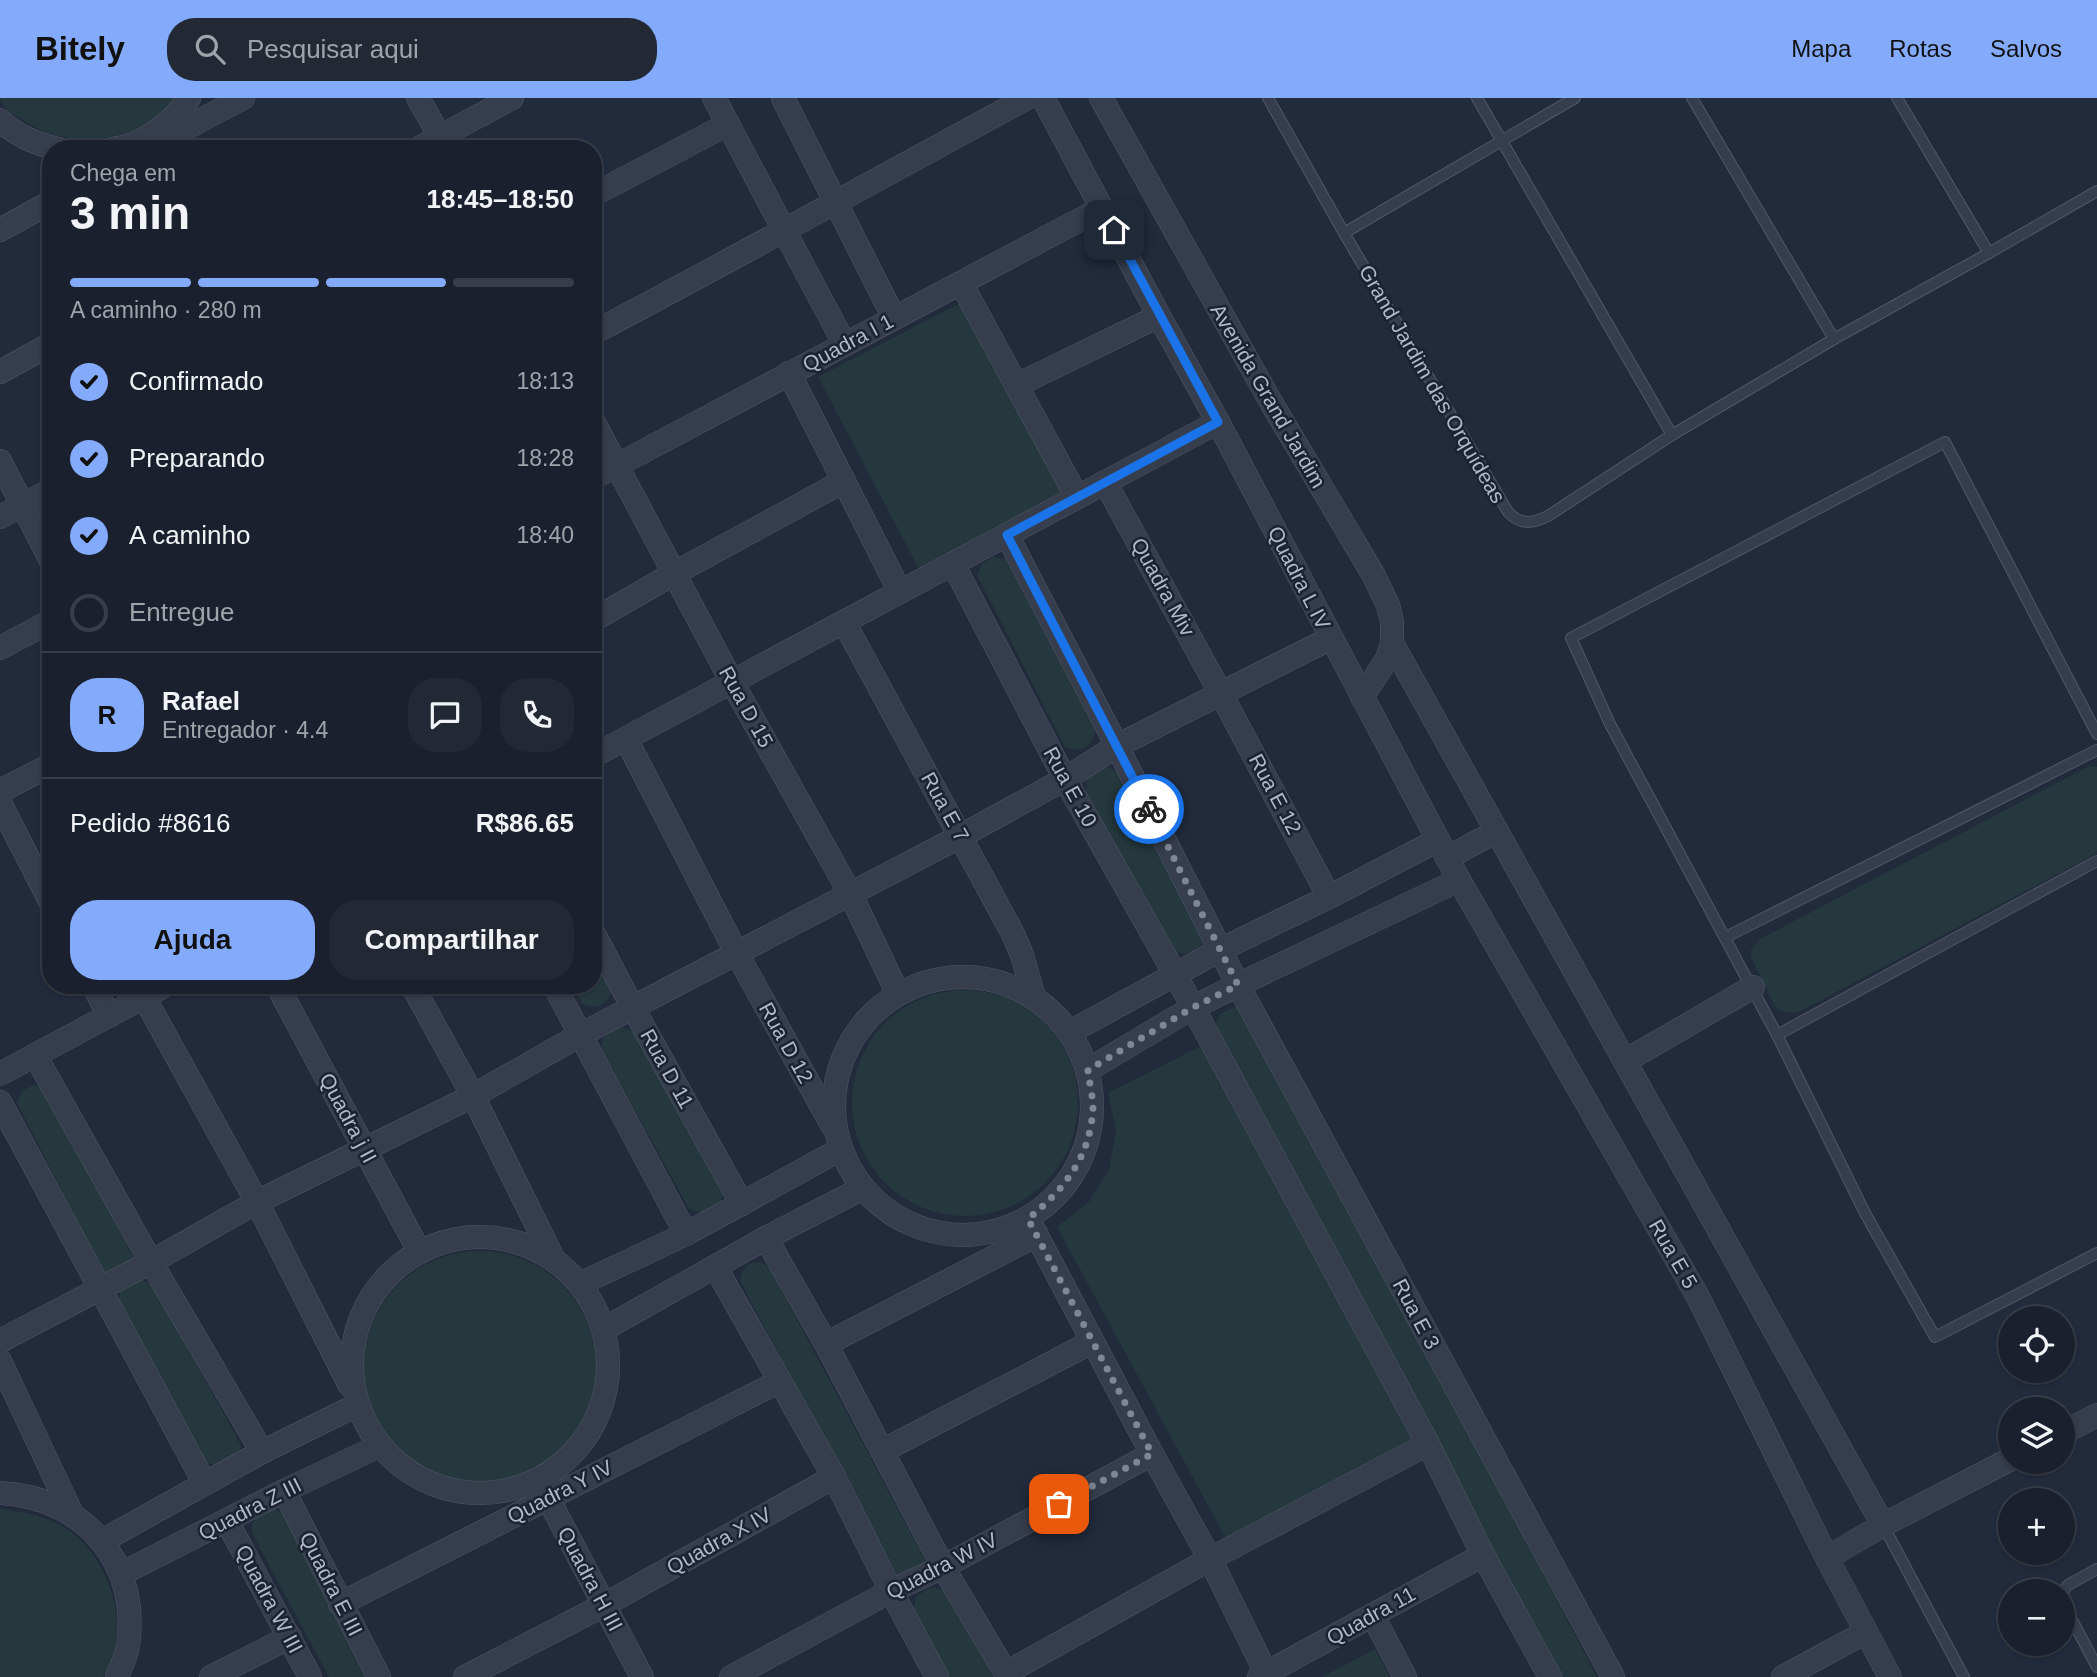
<!DOCTYPE html>
<html lang="pt">
<head>
<meta charset="utf-8">
<style>
	:root { --surface:#1a202d; --page:#232835; --text:#f1f3f6; --muted:#9fa3aa; --line:#383e49; --accent:#83aafb }
	body { margin:0; font-family:Arial,sans-serif; background:var(--page); color:var(--text); height:100vh; display:flex; flex-direction:column; font-size:26px; white-space:nowrap }
	* { box-sizing:border-box; margin:0 }
	p { font-size:23px; color:var(--muted) }
	.icon { flex:none; width:38px; height:38px; fill:none; stroke:currentColor; stroke-width:2; stroke-linecap:round; stroke-linejoin:round }
	.map { position:relative; flex:1; overflow:hidden }
	.side { position:absolute; left:42px; top:42px; width:560px; height:854px; display:flex; flex-direction:column; background:var(--surface); border-radius:28px; box-shadow:0 2px 5px #0004,0 0 0 2px var(--line) }
	.side>* { flex:none }
	.tools { position:absolute; left:1998px; top:1208px; display:grid; gap:14px }
	.tools a { display:grid; place-items:center; width:77px; height:77px; border-radius:50%; background:var(--surface); box-shadow:0 2px 5px #0004,0 0 0 2px var(--line); font-size:35px }
	.pin { position:absolute; display:grid; place-items:center; width:60px; height:60px; color:#fff; margin:-30px; border-radius:14px; box-shadow:0 4px 10px #0006 }
	.courier { position:absolute; display:grid; place-items:center; width:70px; height:70px; margin:-35px; border:5px solid #1a73e8; border-radius:50%; background:#fff; color:#222; box-shadow:0 2px 9px #0007 }
	.summary em { font-style:normal; font-weight:700 }
	.summary div { display:flex; flex-direction:column-reverse }
	.summary { display:flex; align-items:center; justify-content:space-between; height:119px; padding:0 28px }
	h1 { font-size:46px; font-weight:700; line-height:52px }
	.bar { display:grid; grid-template-columns:repeat(4,1fr); gap:10px 7px; align-content:center; height:84px; padding:0 28px }
	.bar i { height:9px; border-radius:5px; background:var(--line) }
	.bar .current { background:var(--accent) }
	.bar p { grid-column:span 4 }
	.line { display:flex; align-items:center; gap:18px; padding:0 28px; border-top:2px solid var(--line) }
	.line div { flex:1 }
	.round { display:grid; place-items:center; flex:none; width:74px; height:74px; border-radius:28px; background:var(--page) }
	ol { padding:0 28px; list-style:none }
	li { display:flex; align-items:center; gap:21px; height:77px }
	li p { margin-inline-start:auto }
	li .icon { padding:7px; border-radius:50%; background:var(--accent); color:#111; stroke-width:4 }
	li:last-child { color:var(--muted) }
	li i { width:38px; height:38px; border:4px solid var(--line); border-radius:50% }
	.button { display:flex; gap:14px; margin-top:auto; padding:14px 28px }
	.button a { flex:1; height:80px; border-radius:28px; background:var(--accent); color:#111; font-size:28px; font-weight:700; line-height:80px; text-align:center }
	.button a+a { background:var(--page); color:var(--text) }
	header { display:flex; align-items:center; gap:42px; box-sizing:border-box; height:98px; padding:0 35px; background:var(--accent); color:#111 }
	header strong { font-size:33px }
	nav { display:flex; gap:38px; margin-inline-start:auto; font-size:24px }
	.search { width:490px; height:63px; background:var(--page); display:flex; align-items:center; gap:18px; box-sizing:border-box; padding:0 24px; border-radius:28px; color:var(--muted); font-size:26px }
	.map>svg:first-child { display:block }
	.green { fill:#24383d }
	.lines { fill:none; stroke-linecap:round; stroke-linejoin:round }
	.lane-casing { stroke:#515867; stroke-width:12 }
	.street-casing { stroke:#515867; stroke-width:24 }
	.lane { stroke:#363d4c; stroke-width:10 }
	.street { stroke:#363d4c; stroke-width:23 }
	.done { stroke:#7f8797; stroke-width:7; stroke-dasharray:0 12.6 }
	.route { stroke:#1a73e8; stroke-width:9 }
	.labels { text-anchor:middle; stroke-width:5; stroke-linejoin:round; paint-order:stroke }
	.street-label { font-size:21px; fill:#b1b8c8; stroke:#1b2331 }
</style>
</head>
<body>
<header>
<strong>Bitely</strong>
<div class="search"><svg class="icon" aria-label="search" viewBox="0 0 24 24"><circle cx="10" cy="10" r="6"/><path d="M15 15l6 6"/></svg>Pesquisar aqui</div>
<nav><a>Mapa</a><a>Rotas</a><a>Salvos</a></nav>
</header>
<div class="map">
<svg width="2097" height="1579" viewBox="0 0 2097 1579">
	<rect width="100%" height="100%" fill="#222b3c"/>
	<g class="green">
		<path d="M0,0H175C170,5 166,12 160,16C122,47 63,50 23,22C13,16 3,11 0,0Z"/>
		<path d="M966,202L1068,396L920,473L818,279Z"/>
		<path d="M993,459L1006,461L1095,633C1092,649 1080,656 1065,649L977,477L982,466Z"/>
		<path d="M2089,668L2097,669V755L1799,914C1788,916 1781,915 1774,906L1751,859V852L1760,841Z"/>
		<path d="M1102,669H1108L1119,675L1206,842C1198,855 1186,859 1172,852L1086,693L1087,681Z"/>
		<path d="M593,854L612,890C609,906 597,913 582,906L573,887H593Z"/>
		<circle cx="965" cy="1005" r="113"/>
		<path d="M1234,909L1249,911L1597,1579H1552L1214,930L1220,916Z"/>
		<path d="M618,929H624L635,935L724,1094L719,1107L702,1115L689,1111L602,952C601,939 607,934 618,929Z"/>
		<path d="M1203,947L1414,1346L1229,1446L1057,1129L1088,1105L1109,1072L1116,1033L1108,995Z"/>
		<path d="M33,987L46,989L134,1161L105,1177L17,1005L22,993Z"/>
		<circle cx="480" cy="1269" r="116"/>
		<path d="M754,1164H760L769,1169L926,1464L898,1480L741,1185C740,1174 744,1168 754,1164Z"/>
		<path d="M141,1181L152,1187L241,1347L239,1354L218,1368L205,1364L119,1205L120,1193Z"/>
		<path d="M0,1411C22,1414 42,1417 62,1428C110,1456 134,1531 103,1579H0Z"/>
		<path d="M268,1411H274L285,1417L372,1579H329L252,1435C251,1422 257,1417 268,1411Z"/>
		<path d="M934,1489L947,1494L993,1579H948L913,1512L916,1499L927,1491Z"/>
		<path d="M1375,1551L1390,1579H1322Z"/>
	</g>
	<g class="lines">
		<g class="lane-casing">
			<g id="lane">
				<path d="M1268,0L1344,135L1508,414C1520,427 1532,426 1548,418L1672,337L1834,241L1989,155L2097,93"/>
				<path d="M1477,0L1672,337"/>
				<path d="M1692,0L1834,241"/>
				<path d="M1897,0L1989,155"/>
				<path d="M1344,135L1575,0"/>
				<path d="M2097,636L1945,344L1571,540L1610,626L1777,937L1866,1117L1935,1239L2097,1155"/>
				<path d="M1726,839L2097,652"/>
				<path d="M1777,937L2097,763"/>
				<path d="M1883,1427L1964,1579"/>
				<path d="M2063,1493L2068,1487L2097,1471"/>
				<path d="M2063,1505L2097,1569"/>
			</g>
		</g>
		<g class="street-casing">
			<g id="street">
				<path d="M418,0L446,49"/>
				<path d="M714,0L845,247"/>
				<path d="M783,0L894,220"/>
				<path d="M1043,0L1159,218L1218,324L1459,782L1697,1197L1827,1460L1890,1579"/>
				<path d="M1101,0L1272,306L1373,476L1388,507L1392,524V545L1387,561L1362,599"/>
				<path d="M0,22C15,37 38,47 59,51"/>
				<path d="M113,51C143,47 173,25 189,0"/>
				<path d="M147,51L243,0"/>
				<path d="M417,51L512,0"/>
				<path d="M593,97L728,26"/>
				<path d="M0,132L51,104"/>
				<path d="M961,185L1077,399"/>
				<path d="M593,235C739,158 883,78 1027,0"/>
				<path d="M0,274L51,246"/>
				<path d="M789,275L900,494"/>
				<path d="M1017,287L1159,218"/>
				<path d="M593,323L732,584L851,797L898,896"/>
				<path d="M0,363L51,463"/>
				<path d="M593,380L1102,110"/>
				<path d="M1105,384L1220,594L1329,799"/>
				<path d="M0,419L51,392"/>
				<path d="M1007,437L1117,648L1238,887L1613,1579"/>
				<path d="M953,466L1065,681L1175,876L1428,1346L1483,1457L1550,1579"/>
				<path d="M593,522L675,475L844,383"/>
				<path d="M844,524L1013,836L1022,857L1034,899"/>
				<path d="M1392,545L1883,1427"/>
				<path d="M0,550L51,523"/>
				<path d="M626,641L737,856L832,1027"/>
				<path d="M593,658L1218,324"/>
				<path d="M0,693L51,667"/>
				<path d="M0,705L51,805"/>
				<path d="M1447,760L1497,733"/>
				<path d="M593,834L633,910L742,1106"/>
				<circle cx="963" cy="1008" r="129"/>
				<path d="M93,887L109,918"/>
				<path d="M277,887L419,1153"/>
				<path d="M412,887L473,998L554,1162"/>
				<path d="M554,887L686,1136"/>
				<path d="M144,899L257,1104L349,1286"/>
				<path d="M1070,934L1220,852L1329,799L1438,742"/>
				<path d="M35,957L151,1164L262,1354"/>
				<path d="M1625,963L1753,889"/>
				<path d="M1088,972L1192,910L1238,887L1459,782"/>
				<path d="M0,976L166,887"/>
				<path d="M0,1004L205,1386"/>
				<path d="M1028,1121L1152,1356L1210,1461L1266,1575"/>
				<circle cx="480" cy="1267" r="128"/>
				<path d="M766,1140L826,1246L943,1469L1008,1579"/>
				<path d="M716,1170L834,1379L891,1493L937,1579"/>
				<path d="M580,1186L686,1136L841,1051"/>
				<path d="M604,1231L766,1140L863,1090"/>
				<path d="M0,1243L151,1164L257,1104L473,998L580,937L961,738L1065,681L1117,648L1331,540"/>
				<path d="M826,1246L1037,1137"/>
				<path d="M0,1263L72,1416"/>
				<path d="M2063,1335L2097,1317"/>
				<path d="M882,1353L1092,1244"/>
				<path d="M541,1387L642,1579"/>
				<path d="M284,1393L379,1579"/>
				<path d="M0,1395C84,1399 140,1464 128,1548C126,1559 121,1569 117,1579"/>
				<path d="M227,1423L310,1579"/>
				<path d="M102,1443L262,1354L357,1307"/>
				<path d="M1827,1460L1883,1427L2011,1361"/>
				<path d="M121,1476L284,1393L379,1348"/>
				<path d="M340,1506L780,1283"/>
				<path d="M1373,1518L1405,1579"/>
				<path d="M1006,1575L1210,1461L1428,1346"/>
				<path d="M211,1579L290,1539"/>
				<path d="M465,1579L604,1507L834,1379"/>
				<path d="M731,1579L891,1493L943,1469L1152,1356"/>
				<path d="M1259,1579L1483,1457"/>
				<path d="M1783,1579L1866,1534"/>
			</g>
		</g>
		<use href="#lane" class="lane"/>
		<use href="#street" class="street"/>
	</g>
	<g class="lines">
		<path class="done" d="M1059,1406L1152,1356L1028,1121C1065,1090 1090,1060 1093,1010C1093,998 1089,984 1088,972L1192,910L1238,887L1149,711"/>
		<path class="route" d="M1114,132L1218,324L1007,437L1149,711"/>
	</g>
	<g class="labels">
		<g class="street-label">
			<text transform="translate(848 245) rotate(-28)" y="7">Quadra I 1</text>
			<text transform="translate(1432 286) rotate(60)" y="7">Grand Jardim das Orquídeas</text>
			<text transform="translate(1268 298) rotate(60)" y="7">Avenida Grand Jardim</text>
			<text transform="translate(1299 480) rotate(63)" y="7">Quadra L IV</text>
			<text transform="translate(1163 489) rotate(61)" y="7">Quadra Miv</text>
			<text transform="translate(746 609) rotate(61)" y="7">Rua D 15</text>
			<text transform="translate(1070 689) rotate(61)" y="7">Rua E 10</text>
			<text transform="translate(1275 696) rotate(62)" y="7">Rua E 12</text>
			<text transform="translate(945 709) rotate(61)" y="7">Rua E 7</text>
			<text transform="translate(786 945) rotate(61)" y="7">Rua D 12</text>
			<text transform="translate(667 971) rotate(61)" y="7">Rua D 11</text>
			<text transform="translate(348 1020) rotate(62)" y="7">Quadra j II</text>
			<text transform="translate(1673 1156) rotate(60)" y="7">Rua E 5</text>
			<text transform="translate(1416 1216) rotate(62)" y="7">Rua E 3</text>
			<text transform="translate(560 1394) rotate(-27)" y="7">Quadra Y IV</text>
			<text transform="translate(250 1411) rotate(-27)" y="7">Quadra Z III</text>
			<text transform="translate(719 1443) rotate(-29)" y="7">Quadra X IV</text>
			<text transform="translate(942 1468) rotate(-27)" y="7">Quadra W IV</text>
			<text transform="translate(590 1481) rotate(62)" y="7">Quadra H III</text>
			<text transform="translate(331 1486) rotate(63)" y="7">Quadra E III</text>
			<text transform="translate(269 1501) rotate(62)" y="7">Quadra W III</text>
			<text transform="translate(1371 1518) rotate(-29)" y="7">Quadra 11</text>
		</g>
	</g>
</svg>
<div class="tools">
<a><svg class="icon" aria-label="locate" viewBox="0 0 24 24"><circle cx="12" cy="12" r="6"/><path d="M12 2v4M12 18v4M2 12h4M18 12h4"/></svg></a>
<a><svg class="icon" aria-label="layers" viewBox="0 0 24 24"><path d="M12 4l9 5-9 5-9-5zM3 14l9 5 9-5"/></svg></a>
<a>+</a>
<a>−</a>
</div>
<div class="pin" style="left:1059px;top:1406px;background:#ea580c"><svg class="icon" aria-label="bag" viewBox="0 0 24 24"><path d="M5 8h14l-1 12H6zM9 8a3 3 0 0 1 6 0"/></svg></div>
<div class="pin" style="left:1114px;top:132px;background:#1f2937"><svg class="icon" aria-label="home" viewBox="0 0 24 24"><path d="M3 11l9-7 9 7M6 9v11h12V9"/></svg></div>
<div class="courier" style="left:1149px;top:711px"><svg class="icon" aria-label="bike" viewBox="0 0 24 24"><circle cx="6" cy="16" r="4"/><circle cx="18" cy="16" r="4"/><path d="M6 16l4-8h5l3 8M10 8l3 8H6M13 5h3"/></svg></div>
<section class="side">
<div class="summary"><div><h1>3 min</h1><p>Chega em</p></div><em>18:45–18:50</em></div>
<div class="bar"><i class="current"></i><i class="current"></i><i class="current"></i><i></i><p>A caminho · 280 m</p></div>
<ol>
<li><svg class="icon" aria-label="check" viewBox="0 0 24 24"><path d="M5 12l5 5 9-10"/></svg>Confirmado<p>18:13</p></li>
<li><svg class="icon" aria-label="check" viewBox="0 0 24 24"><path d="M5 12l5 5 9-10"/></svg>Preparando<p>18:28</p></li>
<li><svg class="icon" aria-label="check" viewBox="0 0 24 24"><path d="M5 12l5 5 9-10"/></svg>A caminho<p>18:40</p></li>
<li><i></i>Entregue</li>
</ol>
<div class="line" style="height:126px"><b class="round" style="background:var(--accent);color:#111">R</b><div><b>Rafael</b><p>Entregador · 4.4</p></div><a class="round"><svg class="icon" aria-label="chat" viewBox="0 0 24 24"><path d="M4 5h16v11H9l-5 4z"/></svg></a><a class="round"><svg class="icon" aria-label="phone" viewBox="0 0 24 24"><path d="M5 4h4l2 5-3 2q2 4 5 5l2-3 5 2v4C11 20 4 13 5 4z"/></svg></a></div>
<div class="line" style="height:91px"><div>Pedido #8616</div><b>R$86.65</b></div>
<div class="button"><a>Ajuda</a><a>Compartilhar</a></div>
</section>
</div>
</body>
</html>
